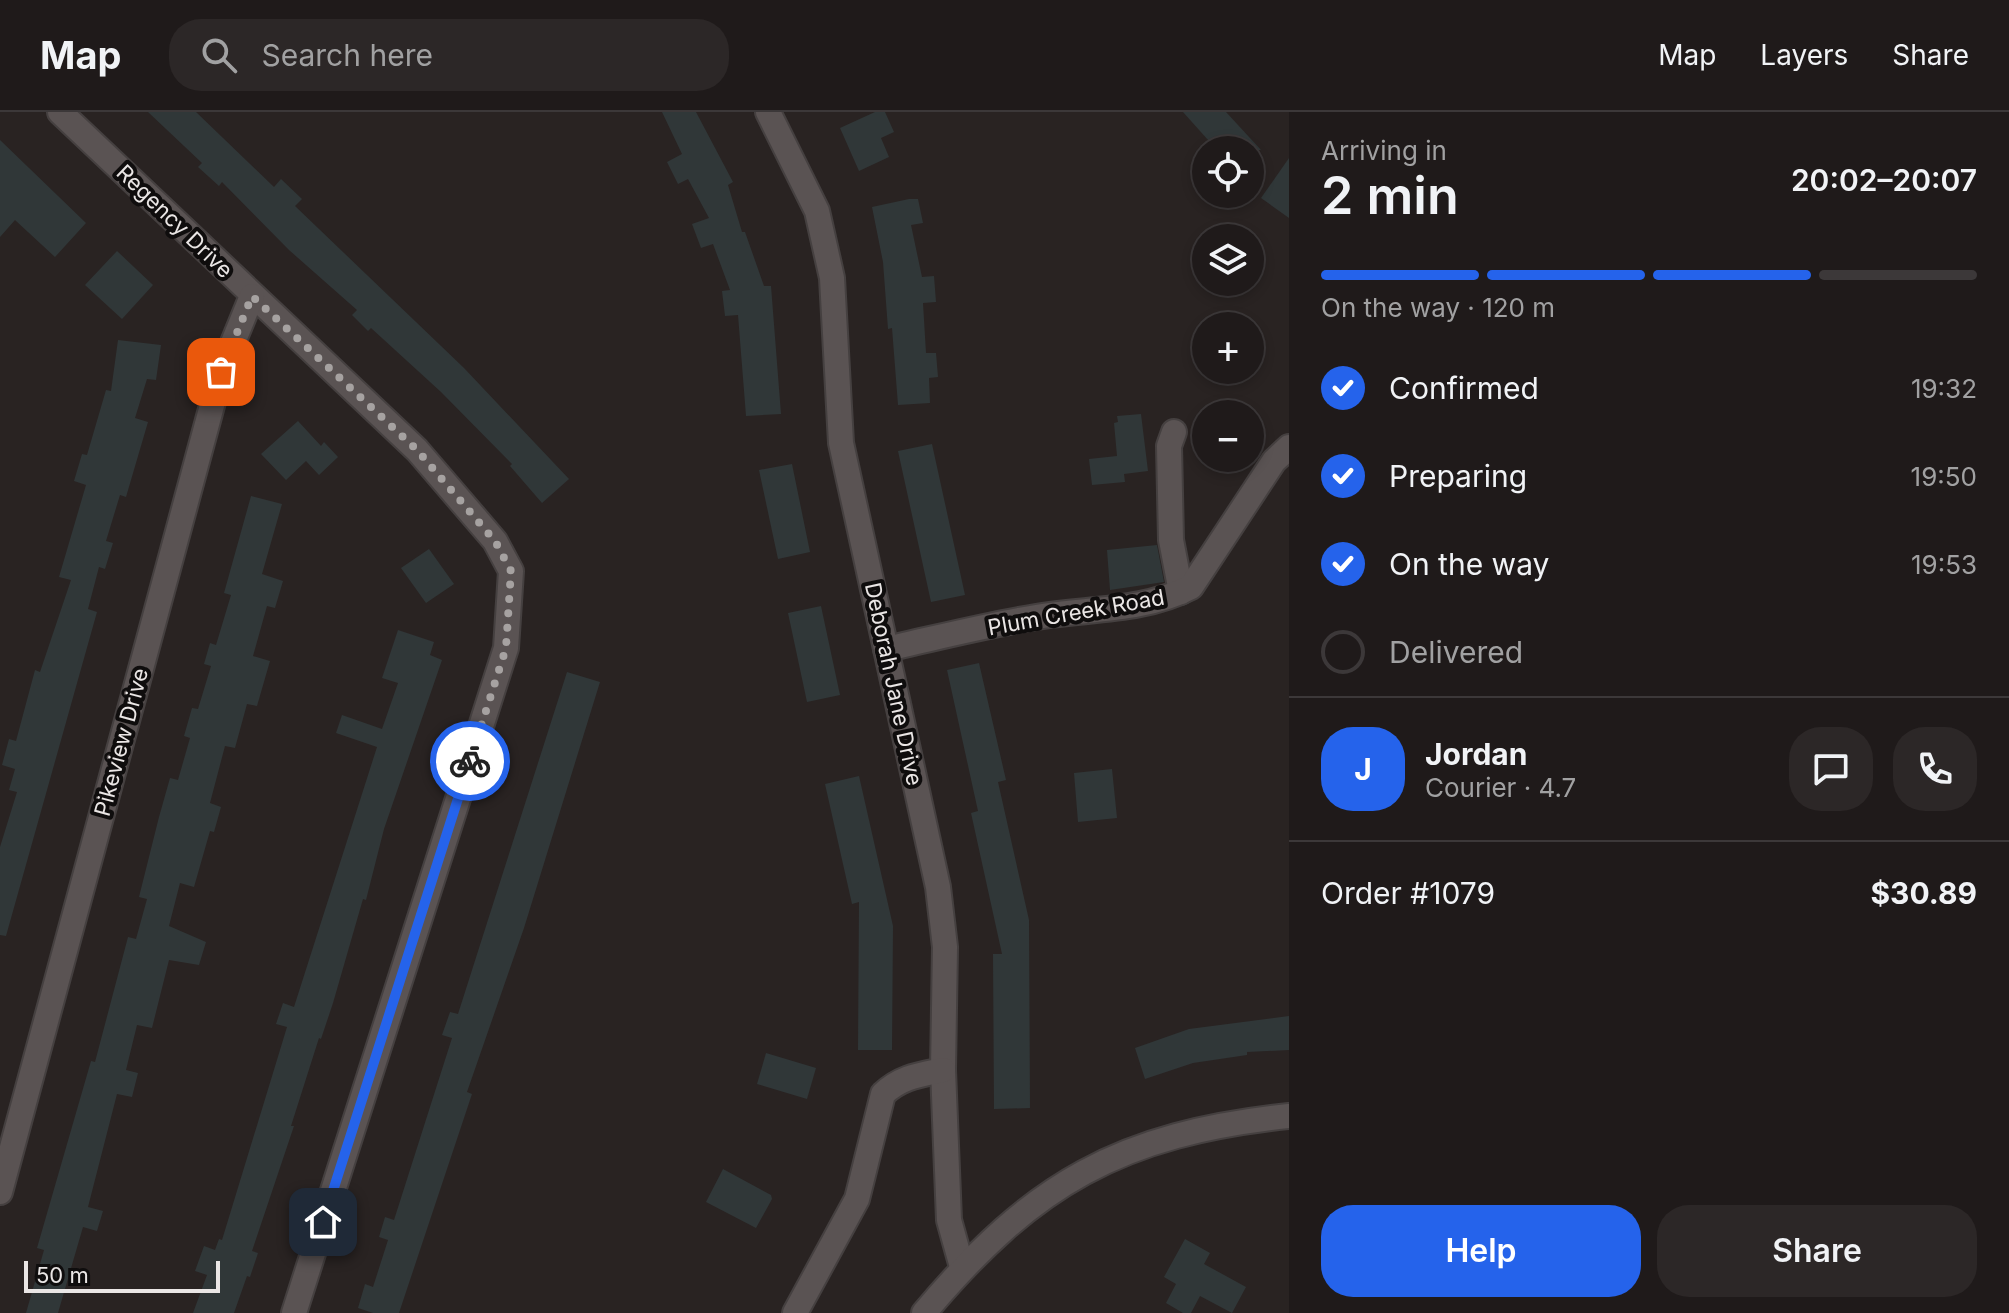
<!DOCTYPE html>
<html lang="en">
<head>
<meta charset="utf-8">
<style>
	:root { --surface:#1f1a1a; --page:#2c2727; --text:#f1f3f6; --muted:#a1a1a2; --line:#3c3839; --accent:#2563eb }
	body { margin:0; font-family:Inter,sans-serif; background:var(--page); color:var(--text); height:100vh; display:flex; flex-direction:column; font-size:30px; white-space:nowrap }
	* { box-sizing:border-box; margin:0 }
	p { font-size:26px; color:var(--muted) }
	.icon { flex:none; width:44px; height:44px; fill:none; stroke:currentColor; stroke-width:2; stroke-linecap:round; stroke-linejoin:round }
	.map { position:relative; flex:1; overflow:hidden }
	.details { display:flex; flex-direction:column; background:var(--surface); width:720px }
	.details>* { flex:none }
	.controls { position:absolute; left:1192px; top:24px; display:grid; gap:16px }
	.controls a { display:grid; place-items:center; width:72px; height:72px; border-radius:50%; background:var(--surface); box-shadow:0 4px 12px #0003,0 0 0 2px var(--line); font-size:40px }
	.scale { position:absolute; left:24px; bottom:20px; width:196px; box-sizing:border-box; padding-left:8px; border:4px solid #eae6e5; border-top:0; font-size:22px; line-height:28px; white-space:nowrap; color:#eae6e5; -webkit-text-stroke:6px #0f0d0d; paint-order:stroke }
	.pin { position:absolute; display:grid; place-items:center; width:68px; height:68px; color:#fff; margin:-34px; border-radius:16px; box-shadow:0 4px 12px #0006 }
	.courier { position:absolute; display:grid; place-items:center; width:80px; height:80px; margin:-40px; border:6px solid #2563eb; border-radius:50%; background:#fff; color:#222; box-shadow:0 2px 10px #0007 }
	.overview em { font-style:normal; font-weight:600 }
	.overview div { display:flex; flex-direction:column-reverse }
	.overview { display:flex; align-items:center; justify-content:space-between; height:136px; padding:0 32px }
	h1 { font-size:52px; font-weight:600; line-height:60px }
	.bar { display:grid; grid-template-columns:repeat(4,1fr); gap:12px 8px; align-content:center; height:96px; padding:0 32px }
	.bar i { height:10px; border-radius:6px; background:var(--line) }
	.bar .current { background:var(--accent) }
	.bar p { grid-column:span 4 }
	.line { display:flex; align-items:center; gap:20px; padding:0 32px; border-top:2px solid var(--line) }
	.line div { flex:1 }
	.round { display:grid; place-items:center; flex:none; width:84px; height:84px; border-radius:32px; background:var(--page) }
	ol { padding:0 32px; list-style:none }
	li { display:flex; align-items:center; gap:24px; height:88px }
	li p { margin-inline-start:auto }
	li .icon { padding:8px; border-radius:50%; background:var(--accent); color:#fff; stroke-width:4 }
	li:last-child { color:var(--muted) }
	li i { width:44px; height:44px; border:4px solid var(--line); border-radius:50% }
	.button { display:flex; gap:16px; margin-top:auto; padding:16px 32px }
	.button a { flex:1; height:92px; border-radius:32px; background:var(--accent); color:#fff; font-size:32px; font-weight:600; line-height:92px; text-align:center }
	.button a+a { background:var(--page); color:var(--text) }
	header { display:flex; align-items:center; gap:48px; box-sizing:border-box; height:112px; padding:0 40px; background:var(--surface); border-bottom:2px solid var(--line) }
	header strong { font-size:38px }
	nav { display:flex; gap:44px; margin-inline-start:auto; font-size:28px }
	.search { width:560px; height:72px; background:var(--page); display:flex; align-items:center; gap:20px; box-sizing:border-box; padding:0 28px; border-radius:32px; color:var(--muted); font-size:30px }
	main { display:flex; flex:1; min-height:0 }
	.map>svg:first-child { display:block }
	.building { fill:#303738 }
	.lines { fill:none; stroke-linecap:round; stroke-linejoin:round }
	.minor-casing { stroke:#454040; stroke-width:28 }
	.minor { stroke:#5a5353; stroke-width:24 }
	.done { stroke:#a6a2a1; stroke-width:8; stroke-dasharray:0 14.4 }
	.route { stroke:#2563eb; stroke-width:10 }
	.labels { text-anchor:middle; stroke-width:8; stroke-linejoin:round; paint-order:stroke }
	.street-label { font-size:22px; fill:#eae6e5; stroke:#0f0d0d }
</style>
</head>
<body>
<header>
<strong>Map</strong>
<div class="search"><svg class="icon" aria-label="search" viewBox="0 0 24 24"><circle cx="10" cy="10" r="6"/><path d="M15 15l6 6"/></svg>Search here</div>
<nav><a>Map</a><a>Layers</a><a>Share</a></nav>
</header>
<main>
<div class="map">
<svg width="1289" height="1201" viewBox="0 0 1289 1201">
	<rect width="100%" height="100%" fill="#292322"/>
	<g class="building">
		<path d="M148,0H196L274,75L281,67L302,87L295,94L464,256L569,367L542,391L510,354L512,352L441,280L371,216L368,219L352,203L357,198L289,138L222,70L219,74L198,55L202,51Z"/>
		<path d="M662,0H696L733,70L728,73L742,120H745L764,174H771L781,302L746,304L738,203L725,204L722,179L730,178L713,132L701,136L692,112L709,106L688,67L678,72L667,50L682,42Z"/>
		<path d="M875,0H885L894,20L881,26L889,45L859,59L840,16Z"/>
		<path d="M1183,0H1226L1261,38H1217Z"/>
		<path d="M0,28L86,111L55,145L15,108L0,125Z"/>
		<path d="M1289,46V106L1261,86Z"/>
		<path d="M909,87H918L923,111L911,113L922,165L934,164L936,190L923,191L926,241H936L938,265L929,266L930,291L898,293L892,216L888,217L883,150L872,95Z"/>
		<path d="M117,139L153,173L122,207L85,173Z"/>
		<path d="M118,228L161,233L156,268L147,267L135,306L148,310L126,385L120,383L106,429L113,431L105,457L99,455L88,497L97,500L6,824L0,823V735L17,680L9,678L15,657L2,653L9,627L16,629L35,558L40,560L71,468L59,465L86,373L74,369L82,342L87,343L106,278L111,279Z"/>
		<path d="M1141,302L1148,359L1124,362L1125,370L1092,373L1089,347L1117,344L1114,311L1118,310L1117,304Z"/>
		<path d="M298,309L321,334L324,330L338,345L319,363L306,349L286,368L261,342Z"/>
		<path d="M932,332L965,483L931,490L898,339Z"/>
		<path d="M792,352L810,440L778,447L759,358Z"/>
		<path d="M251,384L282,392L262,462L283,469L275,496L267,494L253,544L270,549L257,594L247,592L235,636L225,634L210,691L221,695L214,720L210,719L194,775L180,771L169,814L206,830L199,853L169,848L152,916L137,913L126,958L138,961L132,985L117,982L88,1095L103,1099L97,1119L83,1115L58,1201H26L44,1138L37,1136L91,949L95,950L128,825L136,827L147,787L139,785L159,705L170,666L178,668L190,626L184,624L192,596L198,597L211,554L204,552L210,531L216,533L231,483L224,481Z"/>
		<path d="M1157,433L1164,470L1110,478L1107,438Z"/>
		<path d="M429,437L454,472L426,491L401,456Z"/>
		<path d="M821,494L840,583L807,590L788,501Z"/>
		<path d="M398,518L434,530L430,543L442,548L384,717L366,788L363,787L333,891L321,927L319,926L291,1014H294L252,1139L258,1141L250,1165L247,1164L234,1201H193L207,1163L195,1159L204,1134L215,1138L219,1127L222,1128L287,915L276,912L283,891L294,895L377,635L336,621L342,603L382,617L398,571L382,566Z"/>
		<path d="M979,551L1006,668L998,670L1029,808L1030,996L994,997L993,842H1002L971,701L978,699L947,558Z"/>
		<path d="M567,560L600,570L524,816L467,980L472,982L399,1201H373L358,1196L365,1172L373,1175L388,1128L379,1125L385,1105L394,1108L452,926L442,923L450,900L458,902Z"/>
		<path d="M1112,657L1117,706L1078,710L1074,661Z"/>
		<path d="M859,664L893,814L892,938H858L859,790L852,792L825,672Z"/>
		<path d="M1289,904V938L1247,940V943L1193,951L1145,967L1135,936L1189,917Z"/>
		<path d="M766,941L816,956L807,987L757,972Z"/>
		<path d="M723,1057L771,1083L772,1087L756,1116L706,1090Z"/>
		<path d="M1185,1127L1210,1141L1204,1152L1246,1175L1232,1201L1200,1184L1191,1201H1183L1166,1191L1176,1172L1164,1165Z"/>
	</g>
	<g class="lines">
		<g class="minor-casing">
			<g id="minor">
				<path d="M60,0L417,338L495,429L511,459L506,536L294,1201"/>
				<path d="M768,0L817,99L832,166L841,331L938,775L945,835L943,958L949,1108L962,1155"/>
				<path d="M1174,320L1169,334L1171,428L1181,480"/>
				<path d="M886,537C936,526 986,513 1036,505C1090,496 1142,500 1191,475L1274,349L1289,335"/>
				<path d="M0,1080L221,260L252,184"/>
				<path d="M795,1201L857,1087L883,982C901,965 919,963 943,958"/>
				<path d="M924,1201C1033,1071 1120,1022 1289,1004"/>
			</g>
		</g>
		<use href="#minor" class="minor"/>
	</g>
	<g class="lines">
		<path class="done" d="M221,260L252,184L417,338L495,429L511,459L506,536L470,649"/>
		<path class="route" d="M323,1110L470,649"/>
	</g>
	<g class="labels">
		<g class="street-label">
			<text transform="translate(175 109) rotate(44)" y="8">Regency Drive</text>
			<text transform="translate(1076 500) rotate(-10)" y="8">Plum Creek Road</text>
			<text transform="translate(894 572) rotate(78)" y="8">Deborah Jane Drive</text>
			<text transform="translate(121 630) rotate(-75)" y="8">Pikeview Drive</text>
		</g>
	</g>
</svg>
<div class="controls">
<a><svg class="icon" aria-label="locate" viewBox="0 0 24 24"><circle cx="12" cy="12" r="6"/><path d="M12 2v4M12 18v4M2 12h4M18 12h4"/></svg></a>
<a><svg class="icon" aria-label="layers" viewBox="0 0 24 24"><path d="M12 4l9 5-9 5-9-5zM3 14l9 5 9-5"/></svg></a>
<a>+</a>
<a>−</a>
</div>
<div class="scale">50 m</div>
<div class="pin" style="left:221px;top:260px;background:#ea580c"><svg class="icon" aria-label="bag" viewBox="0 0 24 24"><path d="M5 8h14l-1 12H6zM9 8a3 3 0 0 1 6 0"/></svg></div>
<div class="pin" style="left:323px;top:1110px;background:#1f2937"><svg class="icon" aria-label="home" viewBox="0 0 24 24"><path d="M3 11l9-7 9 7M6 9v11h12V9"/></svg></div>
<div class="courier" style="left:470px;top:649px"><svg class="icon" aria-label="bike" viewBox="0 0 24 24"><circle cx="6" cy="16" r="4"/><circle cx="18" cy="16" r="4"/><path d="M6 16l4-8h5l3 8M10 8l3 8H6M13 5h3"/></svg></div>
</div>
<section class="details">
<div class="overview"><div><h1>2 min</h1><p>Arriving in</p></div><em>20:02–20:07</em></div>
<div class="bar"><i class="current"></i><i class="current"></i><i class="current"></i><i></i><p>On the way · 120 m</p></div>
<ol>
<li><svg class="icon" aria-label="check" viewBox="0 0 24 24"><path d="M5 12l5 5 9-10"/></svg>Confirmed<p>19:32</p></li>
<li><svg class="icon" aria-label="check" viewBox="0 0 24 24"><path d="M5 12l5 5 9-10"/></svg>Preparing<p>19:50</p></li>
<li><svg class="icon" aria-label="check" viewBox="0 0 24 24"><path d="M5 12l5 5 9-10"/></svg>On the way<p>19:53</p></li>
<li><i></i>Delivered</li>
</ol>
<div class="line" style="height:144px"><b class="round" style="background:var(--accent);color:#fff">J</b><div><b>Jordan</b><p>Courier · 4.7</p></div><a class="round"><svg class="icon" aria-label="chat" viewBox="0 0 24 24"><path d="M4 5h16v11H9l-5 4z"/></svg></a><a class="round"><svg class="icon" aria-label="phone" viewBox="0 0 24 24"><path d="M5 4h4l2 5-3 2q2 4 5 5l2-3 5 2v4C11 20 4 13 5 4z"/></svg></a></div>
<div class="line" style="height:104px"><div>Order #1079</div><b>$30.89</b></div>
<div class="button"><a>Help</a><a>Share</a></div>
</section>
</main>
</body>
</html>
